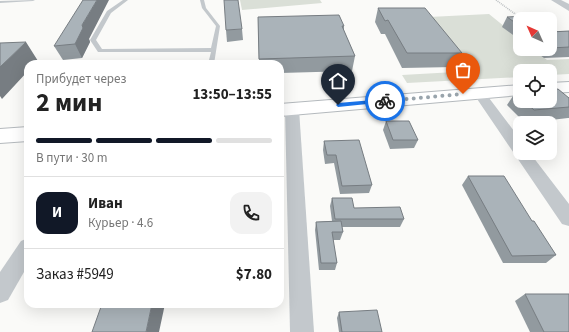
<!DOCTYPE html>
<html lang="ru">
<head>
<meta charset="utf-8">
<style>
	:root { --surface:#fff; --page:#f2f2f2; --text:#222; --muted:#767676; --line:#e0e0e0; --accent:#111827 }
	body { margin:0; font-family:"Source Sans 3",sans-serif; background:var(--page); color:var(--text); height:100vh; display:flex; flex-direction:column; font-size:15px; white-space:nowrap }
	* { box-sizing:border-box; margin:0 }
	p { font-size:13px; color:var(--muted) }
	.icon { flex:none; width:22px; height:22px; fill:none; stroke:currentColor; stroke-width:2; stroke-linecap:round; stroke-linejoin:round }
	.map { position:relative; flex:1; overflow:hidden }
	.sheet { position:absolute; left:24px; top:60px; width:260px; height:248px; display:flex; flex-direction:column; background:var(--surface); border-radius:12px; box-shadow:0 4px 16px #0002 }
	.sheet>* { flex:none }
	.needle { width:26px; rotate:315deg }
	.controls { position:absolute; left:513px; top:12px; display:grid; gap:8px }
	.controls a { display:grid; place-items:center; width:44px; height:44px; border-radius:8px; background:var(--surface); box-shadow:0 4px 16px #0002; font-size:20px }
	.pin { position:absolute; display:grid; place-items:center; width:34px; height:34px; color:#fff; margin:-41px -17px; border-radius:50% 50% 50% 0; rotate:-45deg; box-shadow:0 0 4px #0007 }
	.pin .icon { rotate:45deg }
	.courier { position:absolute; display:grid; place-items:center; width:40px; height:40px; margin:-20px; border:3px solid #1a73e8; border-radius:50%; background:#fff; color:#222; box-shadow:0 1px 5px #0007 }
	.summary em { font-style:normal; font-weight:700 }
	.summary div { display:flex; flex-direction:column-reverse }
	.summary { display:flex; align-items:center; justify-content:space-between; height:68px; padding:0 12px }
	h1 { font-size:26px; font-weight:700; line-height:30px }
	.bar { display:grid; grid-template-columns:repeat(4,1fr); gap:6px 4px; align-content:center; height:48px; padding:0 12px }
	.bar i { height:5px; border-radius:3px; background:var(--line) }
	.bar .active { background:var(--accent) }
	.bar p { grid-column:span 4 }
	.line { display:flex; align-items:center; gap:10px; padding:0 12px; border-top:1px solid var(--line) }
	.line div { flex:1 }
	.round { display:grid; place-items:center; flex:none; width:42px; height:42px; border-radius:12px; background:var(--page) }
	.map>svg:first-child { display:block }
	.green { fill:#dadfd7 }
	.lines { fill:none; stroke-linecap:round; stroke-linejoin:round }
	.trunk-casing { stroke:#b4b9bd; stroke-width:2 }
	.path { stroke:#bbbfc2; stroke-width:1.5; stroke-dasharray:1 1; stroke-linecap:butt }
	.service { fill:#c3c8cc; fill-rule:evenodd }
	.minor { fill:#c3c8cc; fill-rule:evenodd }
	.trunk { fill:#fff; fill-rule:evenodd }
	.wall { fill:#929a9f }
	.shaded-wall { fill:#777d82 }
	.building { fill:#aab3b9; stroke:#777d82 }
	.route { fill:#1a73e8 }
	.done { stroke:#99a4ac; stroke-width:4; stroke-dasharray:0 7.2 }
</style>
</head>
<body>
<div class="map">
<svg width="569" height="332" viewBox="0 0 569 332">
	<rect width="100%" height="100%" fill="#fafaf8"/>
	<g class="green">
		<path d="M240,0H320L322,3L242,10Z"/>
		<path d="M489,14L520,39V49H533L547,60L569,59V74L550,75V71H520V77L407,83L402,75L455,72L409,18Z"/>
	</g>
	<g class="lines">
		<g class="trunk-casing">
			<g id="trunk">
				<path d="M569,82V92L550,93V83Z"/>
				<path d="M520,85V95L280,116V104Z"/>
				<path d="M28,127V141L0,143V129Z"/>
			</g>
		</g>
		<path class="path" d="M496,0L522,19"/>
		<g class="service">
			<path d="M35,0L33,1L0,3V1Z"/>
			<path d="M123,0H128L111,13L96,40L102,49L211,48L216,26L202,8L200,0H204L206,8L220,26L214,64H208L211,52H98L90,40L107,11Z"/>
		</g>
		<g class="minor">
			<path d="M551,0H561L569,4V11Z"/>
			<path d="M479,89L483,90L520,139V153H530L569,204V226L562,224L473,93L475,90Z"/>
			<path d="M292,105L297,106L299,109L314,332H290L285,109L287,106Z"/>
			<path d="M28,238V265L8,300L0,303V272L21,241Z"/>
		</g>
		<use href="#trunk" class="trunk"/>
	</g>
	<g class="wall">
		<path d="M378,8L462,53L455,67L402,68L385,34H381L375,22Z"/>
		<path d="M258,17L344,26V31L355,56L352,71L280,73V64H259Z"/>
		<path d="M507,17L520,19V40L502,27Z"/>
		<path d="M242,29L243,40L227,42L226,30Z"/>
		<path d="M569,31V57L544,58L532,49H550V32Z"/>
		<path d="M89,39L90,42L82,58L63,60L54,46Z"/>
		<path d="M515,93H520V101H550L569,98V118H568L525,123L507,105Z"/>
		<path d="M386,121L418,140L414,148L390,149L383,130Z"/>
		<path d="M324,141L372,185L369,193L340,194L334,163L325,164L323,150Z"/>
		<path d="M468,176L532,221L556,255L546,263H503L462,185Z"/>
		<path d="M332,198L354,208L404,219L400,227H342L343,232L340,240H333L337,263L335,270H319L315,230L316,222L332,221L330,206Z"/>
		<path d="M525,294L569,332H530L515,301Z"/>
		<path d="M339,312L382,332H339L337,318Z"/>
	</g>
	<g class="shaded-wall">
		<path d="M97,0H109L89,39L90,42L82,58L75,44L82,25Z"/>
		<path d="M26,42L38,61L35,64H28V71L2,99L0,96V67Z"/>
		<path d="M152,304H165L159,332H146Z"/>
	</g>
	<g class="building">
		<path d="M83,0H97L82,25L83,28L75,44L54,46Z"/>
		<path d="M224,0H238L242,29L226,30Z"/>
		<path d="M378,8H425L462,53H407L388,20L385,21Z"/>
		<path d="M339,15L344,26H342L355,56L259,59L258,17Z"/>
		<path d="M525,16L529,19H520V26L507,17Z"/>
		<path d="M569,31V47L551,48L550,47V32Z"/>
		<path d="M26,42L0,67V43Z"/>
		<path d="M558,89L569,98V107L534,110L524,101H550V90Z"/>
		<path d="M515,93H520V97Z"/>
		<path d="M386,121H409L418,140H393Z"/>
		<path d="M359,140L372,185L342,186L336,155H327L324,141Z"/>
		<path d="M468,176H504L532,221H534L556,255L512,256Z"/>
		<path d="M332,198H352L354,208L400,207L404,219H335Z"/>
		<path d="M341,221L343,232H332L337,263H321L316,222Z"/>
		<path d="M525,294H569V332H544Z"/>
		<path d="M102,304H152L146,332H92Z"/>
		<path d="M377,310L382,332H342L339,312Z"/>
	</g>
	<path class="route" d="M385,99L388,101L387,102L338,107L336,105L338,103Z"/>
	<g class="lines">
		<path class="done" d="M385,101L463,94"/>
	</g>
</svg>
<div class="controls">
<a><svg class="needle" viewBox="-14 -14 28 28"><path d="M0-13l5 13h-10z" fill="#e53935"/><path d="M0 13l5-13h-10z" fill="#767676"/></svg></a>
<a><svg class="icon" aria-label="locate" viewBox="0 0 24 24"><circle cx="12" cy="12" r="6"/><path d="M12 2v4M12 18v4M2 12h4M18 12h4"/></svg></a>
<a><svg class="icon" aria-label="layers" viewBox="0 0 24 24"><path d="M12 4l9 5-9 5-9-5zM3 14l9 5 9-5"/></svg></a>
</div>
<div class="pin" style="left:463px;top:94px;background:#ea580c"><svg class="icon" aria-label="bag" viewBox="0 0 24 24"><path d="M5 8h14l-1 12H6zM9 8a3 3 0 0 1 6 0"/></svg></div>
<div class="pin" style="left:338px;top:105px;background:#1f2937"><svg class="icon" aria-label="home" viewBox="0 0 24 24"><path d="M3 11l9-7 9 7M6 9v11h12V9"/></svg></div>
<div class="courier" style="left:385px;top:101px"><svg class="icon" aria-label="bike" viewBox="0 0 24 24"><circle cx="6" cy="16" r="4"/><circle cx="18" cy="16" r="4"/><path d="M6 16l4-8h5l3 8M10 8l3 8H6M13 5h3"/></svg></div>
<section class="sheet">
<div class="summary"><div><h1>2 мин</h1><p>Прибудет через</p></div><em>13:50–13:55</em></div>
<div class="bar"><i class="active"></i><i class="active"></i><i class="active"></i><i></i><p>В пути · 30 m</p></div>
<div class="line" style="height:72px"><b class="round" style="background:var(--accent);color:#fff">И</b><div><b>Иван</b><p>Курьер · 4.6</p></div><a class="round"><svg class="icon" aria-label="phone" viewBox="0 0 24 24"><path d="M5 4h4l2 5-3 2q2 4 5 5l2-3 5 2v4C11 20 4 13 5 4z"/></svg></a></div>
<div class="line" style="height:52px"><div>Заказ #5949</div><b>$7.80</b></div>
</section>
</div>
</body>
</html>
